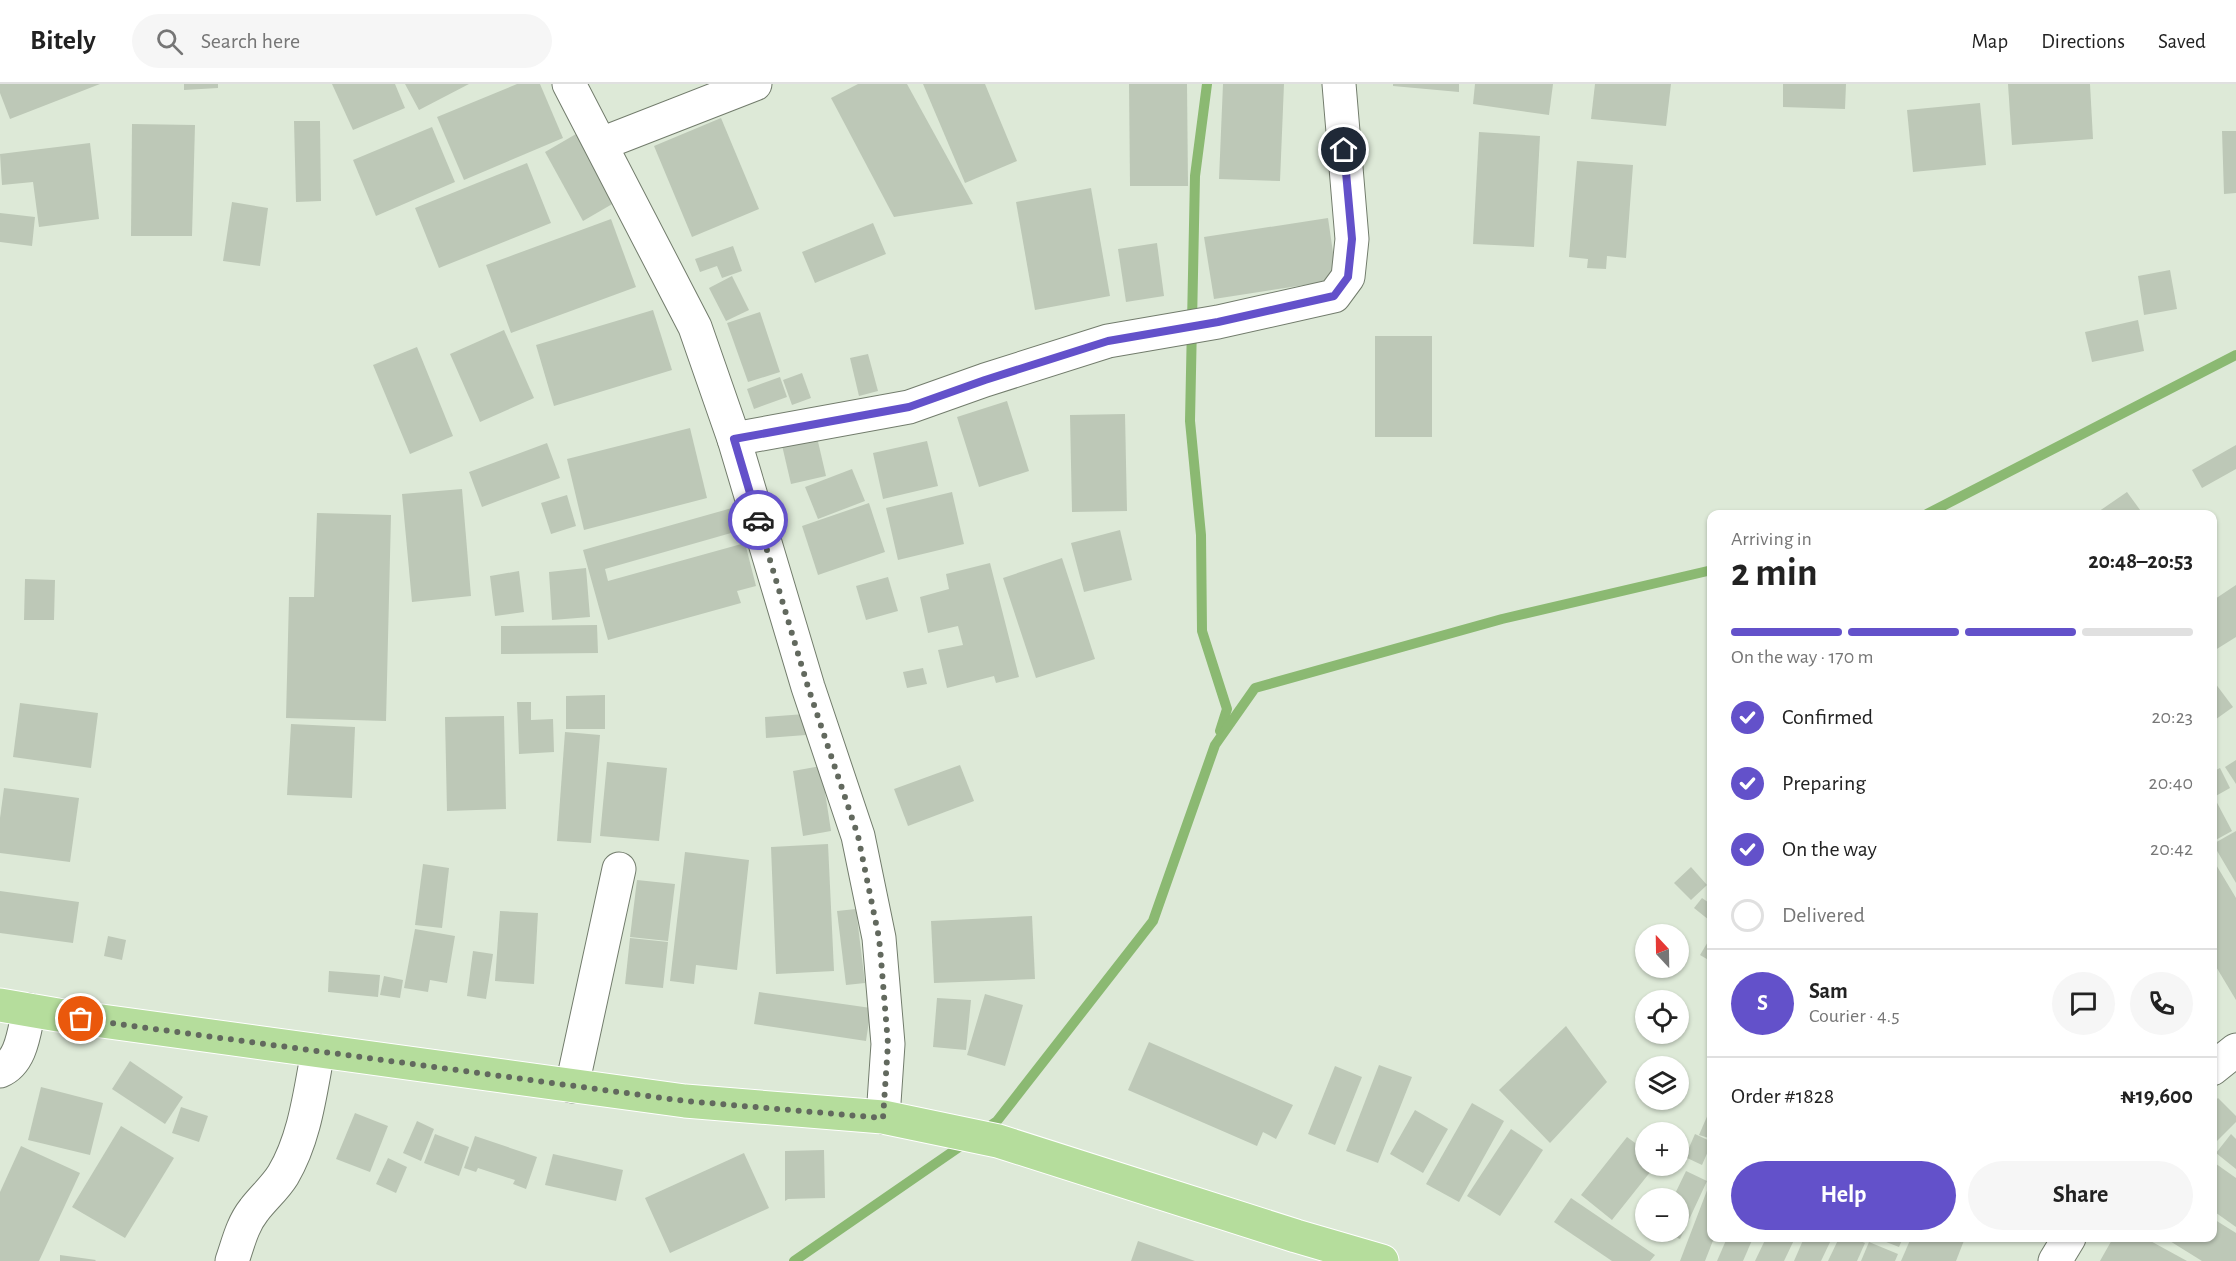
<!DOCTYPE html>
<html lang="en">
<head>
<meta charset="utf-8">
<style>
	:root { --surface:#fff; --page:#f6f6f6; --text:#222; --muted:#767676; --line:#e0e0e0; --accent:#6351ca }
	body { margin:0; font-family:"Alegreya Sans",sans-serif; background:var(--page); color:var(--text); height:100vh; display:flex; flex-direction:column; font-size:22px; white-space:nowrap }
	* { box-sizing:border-box; margin:0 }
	p { font-size:20px; color:var(--muted) }
	.icon { flex:none; width:33px; height:33px; fill:none; stroke:currentColor; stroke-width:2; stroke-linecap:round; stroke-linejoin:round }
	.map { position:relative; flex:1; overflow:hidden }
	.side { position:absolute; left:1707px; top:426px; width:510px; height:732px; display:flex; flex-direction:column; background:var(--surface); border-radius:12px; box-shadow:0 2px 4px #0004 }
	.side>* { flex:none }
	.needle { width:39px; rotate:338deg }
	.controls { position:absolute; left:1635px; top:840px; display:grid; gap:12px }
	.controls a { display:grid; place-items:center; width:54px; height:54px; border-radius:50%; background:var(--surface); box-shadow:0 2px 4px #0004; font-size:30px }
	.pin { position:absolute; display:grid; place-items:center; width:51px; height:51px; color:#fff; margin:-26px; border:3px solid #fff; border-radius:50%; box-shadow:0 2px 6px #0007 }
	.courier { position:absolute; display:grid; place-items:center; width:60px; height:60px; margin:-30px; border:4px solid #6351ca; border-radius:50%; background:#fff; color:#222; box-shadow:0 2px 8px #0007 }
	.head em { font-style:normal; font-weight:700 }
	.head div { display:flex; flex-direction:column-reverse }
	.head { display:flex; align-items:center; justify-content:space-between; height:102px; padding:0 24px }
	h1 { font-size:39px; font-weight:700; line-height:45px }
	.bar { display:grid; grid-template-columns:repeat(4,1fr); gap:9px 6px; align-content:center; height:72px; padding:0 24px }
	.bar i { height:8px; border-radius:4px; background:var(--line) }
	.bar .active { background:var(--accent) }
	.bar p { grid-column:span 4 }
	.line { display:flex; align-items:center; gap:15px; padding:0 24px; border-top:2px solid var(--line) }
	.line div { flex:1 }
	.round { display:grid; place-items:center; flex:none; width:63px; height:63px; border-radius:32px; background:var(--page) }
	ol { padding:0 24px; list-style:none }
	li { display:flex; align-items:center; gap:18px; height:66px }
	li p { margin-inline-start:auto }
	li .icon { padding:6px; border-radius:50%; background:var(--accent); color:#fff; stroke-width:4 }
	li:last-child { color:var(--muted) }
	li i { width:33px; height:33px; border:3px solid var(--line); border-radius:50% }
	.cta { display:flex; gap:12px; margin-top:auto; padding:12px 24px }
	.cta a { flex:1; height:69px; border-radius:36px; background:var(--accent); color:#fff; font-size:24px; font-weight:700; line-height:69px; text-align:center }
	.cta a+a { background:var(--page); color:var(--text) }
	header { display:flex; align-items:center; gap:36px; box-sizing:border-box; height:84px; padding:0 30px; background:var(--surface); border-bottom:2px solid var(--line) }
	header strong { font-size:28px }
	nav { display:flex; gap:33px; margin-inline-start:auto; font-size:21px }
	.search { width:420px; height:54px; background:var(--page); display:flex; align-items:center; gap:15px; box-sizing:border-box; padding:0 21px; border-radius:33px; color:var(--muted); font-size:22px }
	.map>svg:first-child { display:block }
	.lines { fill:none; stroke-linecap:round; stroke-linejoin:round }
	.stream { stroke:#8bb972; stroke-width:10 }
	.building { fill:#bdc8b7 }
	.minor-casing { stroke:#727c6c; stroke-width:35 }
	.major-casing { stroke:#fff; stroke-width:35 }
	.minor { stroke:#fff; stroke-width:33 }
	.major { stroke:#b5dd9c; stroke-width:33 }
	.done { stroke:#62695e; stroke-width:6; stroke-dasharray:0 10.8 }
	.route { stroke:#6351ca; stroke-width:8 }
</style>
</head>
<body>
<header>
<strong>Bitely</strong>
<div class="search"><svg class="icon" aria-label="search" viewBox="0 0 24 24"><circle cx="10" cy="10" r="6"/><path d="M15 15l6 6"/></svg>Search here</div>
<nav><a>Map</a><a>Directions</a><a>Saved</a></nav>
</header>
<div class="map">
<svg width="2236" height="1177" viewBox="0 0 2236 1177">
	<rect width="100%" height="100%" fill="#dde9d7"/>
	<g class="lines">
		<g class="stream">
			<path d="M1207,0L1195,92L1190,337L1201,451L1202,547L1227,625L1220,647"/>
			<path d="M1927,430L2236,271"/>
			<path d="M983,1047L997,1037L1153,837L1215,661L1255,604L1502,535L1712,486"/>
			<path d="M794,1177L968,1057"/>
		</g>
	</g>
	<g class="building">
		<path d="M0,0H100L10,35L0,9Z"/>
		<path d="M184,0H218V4L184,6Z"/>
		<path d="M332,0H395L405,24L353,46Z"/>
		<path d="M405,0H469L419,26Z"/>
		<path d="M517,0H540L563,54L464,96L437,33Z"/>
		<path d="M858,0H907L973,120L894,133L831,14Z"/>
		<path d="M923,0H985L1017,77L965,99Z"/>
		<path d="M1129,0H1187L1188,102H1130Z"/>
		<path d="M1223,0H1284L1280,97L1219,95Z"/>
		<path d="M1393,0H1459V8L1393,2Z"/>
		<path d="M1475,0H1553L1549,31L1473,20Z"/>
		<path d="M1595,0H1671L1666,42L1591,35Z"/>
		<path d="M1783,0H1846L1845,25L1783,23Z"/>
		<path d="M2008,0H2090L2093,55L2012,61Z"/>
		<path d="M1980,19L1986,81L1913,88L1907,26Z"/>
		<path d="M721,34L759,125L692,153L654,62Z"/>
		<path d="M294,37H320L321,117L296,118Z"/>
		<path d="M132,40L195,41L192,152H131Z"/>
		<path d="M432,43L455,98L376,132L353,76Z"/>
		<path d="M2222,47H2236V109L2224,110Z"/>
		<path d="M1479,48L1540,52L1534,163L1473,160Z"/>
		<path d="M576,50L614,119L583,137L545,68Z"/>
		<path d="M90,59L99,135L39,143L33,98L2,101L0,70Z"/>
		<path d="M1577,77L1633,81L1626,174L1607,172L1606,185L1587,184L1588,175L1569,173Z"/>
		<path d="M527,79L551,139L439,184L415,124Z"/>
		<path d="M1091,104L1110,212L1035,226L1016,118Z"/>
		<path d="M232,118L268,124L260,182L223,177Z"/>
		<path d="M0,129L35,133L32,162L0,158Z"/>
		<path d="M1328,134L1337,196L1214,215L1204,153Z"/>
		<path d="M611,135L636,203L511,249L486,181Z"/>
		<path d="M873,139L886,170L815,199L802,168Z"/>
		<path d="M1157,159L1164,212L1126,218L1118,165Z"/>
		<path d="M733,162L742,187L722,194L717,182L700,188L695,175Z"/>
		<path d="M2170,186L2177,225L2144,231L2138,192Z"/>
		<path d="M732,192L749,226L726,237L709,204Z"/>
		<path d="M653,226L672,286L554,322L536,261Z"/>
		<path d="M760,228L780,288L748,298L727,239Z"/>
		<path d="M2138,236L2144,267L2092,278L2085,248Z"/>
		<path d="M504,246L534,314L480,338L450,270Z"/>
		<rect x="1375" y="252" width="57" height="101"/>
		<path d="M417,263L453,352L410,370L373,281Z"/>
		<path d="M868,270L878,307L859,312L850,274Z"/>
		<path d="M802,289L811,314L792,321L783,296Z"/>
		<path d="M780,293L787,313L754,325L747,305Z"/>
		<path d="M1007,317L1029,387L979,403L957,333Z"/>
		<path d="M1125,330L1127,427L1072,428L1070,331Z"/>
		<path d="M690,344L707,414L584,446L567,375Z"/>
		<path d="M816,349L826,392L791,400L781,357Z"/>
		<path d="M927,357L938,402L883,415L873,369Z"/>
		<path d="M547,359L560,394L482,423L469,388Z"/>
		<path d="M2236,361V385L2202,404L2192,386Z"/>
		<path d="M852,385L865,417L818,435L805,403Z"/>
		<path d="M462,405L471,512L412,518L402,410Z"/>
		<path d="M952,408L964,460L898,476L886,424Z"/>
		<path d="M2127,408L2143,430H2095Z"/>
		<path d="M567,411L576,442L551,450L541,419Z"/>
		<path d="M869,419L885,468L818,491L802,442Z"/>
		<path d="M732,424L738,447L605,485L608,497L745,459L756,502L737,507L741,519L608,556L583,466Z"/>
		<path d="M317,429L391,431L386,637L286,634L289,513H314Z"/>
		<path d="M1120,446L1132,496L1084,508L1071,459Z"/>
		<path d="M1062,474L1095,575L1036,594L1003,494Z"/>
		<path d="M990,479L1019,593L996,599L994,592L947,604L938,566L963,561L958,542L928,549L920,513L949,505L946,490Z"/>
		<path d="M586,484L590,533L552,536L549,488Z"/>
		<path d="M519,487L524,528L495,532L490,492Z"/>
		<path d="M888,493L898,527L866,536L856,502Z"/>
		<path d="M25,495L55,496L54,536H24Z"/>
		<path d="M2236,501V553L2212,568V517Z"/>
		<path d="M597,541L598,569L501,570V542Z"/>
		<path d="M923,584L927,600L907,604L903,588Z"/>
		<path d="M2212,595L2233,623L2212,638Z"/>
		<path d="M605,611V645H566V612Z"/>
		<path d="M517,618H531V636L553,635L554,668L519,670Z"/>
		<path d="M20,619L98,629L91,684L13,673Z"/>
		<path d="M805,630L806,651L766,654L765,633Z"/>
		<path d="M504,632L506,725L447,727L445,633Z"/>
		<path d="M291,640L355,643L352,714L287,711Z"/>
		<path d="M565,648L600,651L591,759L557,757Z"/>
		<path d="M2236,676V700L2225,683Z"/>
		<path d="M607,678L667,684L659,757L600,752Z"/>
		<path d="M960,681L974,717L908,742L894,705Z"/>
		<path d="M821,682L831,747L803,752L793,687Z"/>
		<path d="M2220,684L2230,704L2214,713L2232,747L2212,758V688Z"/>
		<path d="M4,704L79,714L70,778L0,769V734Z"/>
		<path d="M2236,747V799L2213,760Z"/>
		<path d="M828,760L834,887L776,890L771,763Z"/>
		<path d="M685,768L749,776L737,886L696,881L694,900L670,897Z"/>
		<path d="M2212,774L2236,814V916L2212,876Z"/>
		<path d="M423,780L449,784L442,844L415,841Z"/>
		<path d="M1691,783L1707,801L1691,816L1674,799Z"/>
		<path d="M637,796L675,800L668,857L630,853Z"/>
		<path d="M0,807L79,818L73,859L0,849Z"/>
		<path d="M1702,814L1712,821V833L1709,836L1694,824Z"/>
		<path d="M856,825L865,899L846,901L837,827Z"/>
		<path d="M500,827L538,829L534,900L495,897Z"/>
		<path d="M1032,832L1035,895L934,899L931,837Z"/>
		<path d="M415,845L455,852L447,899L430,896L428,908L404,904Z"/>
		<path d="M108,852L126,856L122,876L104,872Z"/>
		<path d="M630,854L668,858L663,904L625,900Z"/>
		<path d="M1709,856L1712,858V878L1700,871Z"/>
		<path d="M473,867L493,870L486,915L467,912Z"/>
		<path d="M329,887L380,891L378,913L328,908Z"/>
		<path d="M384,892L403,896L400,914L380,911Z"/>
		<path d="M759,908L871,924L866,957L754,940Z"/>
		<path d="M985,910L1023,921L1005,982L967,971Z"/>
		<path d="M937,914L971,916L966,966L933,963Z"/>
		<path d="M1566,942L1607,998L1550,1059L1499,1006Z"/>
		<path d="M1149,958L1293,1021L1276,1055L1263,1048L1257,1062L1128,1006Z"/>
		<path d="M130,977L183,1013L165,1040L112,1005Z"/>
		<path d="M1379,981L1412,993L1378,1079L1346,1067Z"/>
		<path d="M1335,982L1362,993L1335,1061L1308,1050Z"/>
		<path d="M41,1003L103,1019L90,1071L28,1056Z"/>
		<path d="M2218,1014L2236,1032V1038L2212,1062V1020Z"/>
		<path d="M1472,1019L1504,1037L1459,1118L1426,1100Z"/>
		<path d="M1712,1021V1055L1699,1051Z"/>
		<path d="M181,1023L208,1032L199,1058L172,1049Z"/>
		<path d="M1415,1026L1448,1045L1423,1089L1390,1070Z"/>
		<path d="M355,1029L388,1042L370,1088L336,1075Z"/>
		<path d="M417,1037L434,1045L421,1077L403,1069Z"/>
		<path d="M121,1042L174,1074L125,1154L72,1123Z"/>
		<path d="M1511,1045L1543,1066L1500,1132L1467,1112Z"/>
		<path d="M435,1050L469,1063L459,1092L424,1079Z"/>
		<path d="M1695,1050L1712,1058L1702,1081L1685,1073Z"/>
		<path d="M2231,1050L2236,1055V1085L2216,1069Z"/>
		<path d="M475,1052L537,1073L526,1105L513,1100L515,1096L478,1084L476,1088L464,1084Z"/>
		<path d="M1627,1053L1646,1067V1082H1655L1612,1136L1581,1111Z"/>
		<path d="M21,1062L80,1089L39,1177H0V1108Z"/>
		<path d="M824,1066L825,1114L788,1115L785,1117V1067Z"/>
		<path d="M744,1069L769,1124L670,1169L645,1114Z"/>
		<path d="M553,1070L623,1086L616,1117L545,1101Z"/>
		<path d="M388,1074L407,1083L396,1109L376,1100Z"/>
		<path d="M2212,1077L2236,1094V1143L2212,1126Z"/>
		<path d="M1686,1087L1707,1097L1680,1155L1663,1148H1678V1114H1673Z"/>
		<path d="M1711,1096L1712,1154H1714L1705,1177H1680Z"/>
		<path d="M1571,1114L1655,1171L1650,1177H1612L1554,1138Z"/>
		<path d="M2212,1134L2236,1149V1177H2202L2165,1154H2212Z"/>
		<path d="M1727,1154H1753L1743,1177H1717Z"/>
		<path d="M1766,1154H1795L1784,1177H1755Z"/>
		<path d="M1804,1154H1832L1821,1177H1794Z"/>
		<path d="M1839,1154H1853L1865,1159L1857,1177H1828Z"/>
		<path d="M1876,1154H1903L1899,1163Z"/>
		<path d="M1911,1154H1965L1956,1177H1901Z"/>
		<path d="M2113,1154H2145L2187,1177H2100Z"/>
		<path d="M1138,1157L1195,1177H1131Z"/>
		<path d="M1869,1158L1898,1170L1895,1177H1861Z"/>
		<path d="M60,1171L96,1176L95,1177H60Z"/>
	</g>
	<g class="lines">
		<g class="minor-casing">
			<g id="minor">
				<path d="M569,0L695,243L734,355L808,603L858,752L879,854L888,960L883,1033"/>
				<path d="M601,60L755,0"/>
				<path d="M734,355L909,323L985,296L1108,257L1218,238L1334,212L1348,193L1352,155L1339,0"/>
				<path d="M2212,985L2236,966"/>
				<path d="M0,987C22,978 24,947 29,926"/>
				<path d="M572,1002L619,785"/>
				<path d="M232,1177C238,1160 242,1141 254,1126C263,1114 275,1104 283,1091C305,1054 310,1009 318,967"/>
				<path d="M2055,1177L2069,1154"/>
			</g>
		</g>
		<g class="major-casing">
			<path id="major" d="M0,921L58,931L685,1017L883,1033L998,1057L1296,1152L1382,1177"/>
		</g>
		<use href="#minor" class="minor"/>
		<use href="#major" class="major"/>
	</g>
	<g class="lines">
		<path class="done" d="M81,935L685,1017L883,1034L888,960L881,875L879,854L858,752L808,603L758,436"/>
		<path class="route" d="M758,436L734,355L909,323L985,296L1108,257L1218,238L1334,212L1348,193L1352,155L1344,66"/>
	</g>
</svg>
<div class="controls">
<a><svg class="needle" viewBox="-14 -14 28 28"><path d="M0-13l5 13h-10z" fill="#e53935"/><path d="M0 13l5-13h-10z" fill="#767676"/></svg></a>
<a><svg class="icon" aria-label="locate" viewBox="0 0 24 24"><circle cx="12" cy="12" r="6"/><path d="M12 2v4M12 18v4M2 12h4M18 12h4"/></svg></a>
<a><svg class="icon" aria-label="layers" viewBox="0 0 24 24"><path d="M12 4l9 5-9 5-9-5zM3 14l9 5 9-5"/></svg></a>
<a>+</a>
<a>−</a>
</div>
<div class="pin" style="left:81px;top:935px;background:#ea580c"><svg class="icon" aria-label="bag" viewBox="0 0 24 24"><path d="M5 8h14l-1 12H6zM9 8a3 3 0 0 1 6 0"/></svg></div>
<div class="pin" style="left:1344px;top:66px;background:#1f2937"><svg class="icon" aria-label="home" viewBox="0 0 24 24"><path d="M3 11l9-7 9 7M6 9v11h12V9"/></svg></div>
<div class="courier" style="left:758px;top:436px"><svg class="icon" aria-label="car" viewBox="0 0 24 24"><path d="M5 17H2v-5l4-1 3-4h7l3 4 3 1v5h-3M9 17h6M6 11h13"/><circle cx="7" cy="17" r="2"/><circle cx="17" cy="17" r="2"/></svg></div>
<section class="side">
<div class="head"><div><h1>2 min</h1><p>Arriving in</p></div><em>20:48–20:53</em></div>
<div class="bar"><i class="active"></i><i class="active"></i><i class="active"></i><i></i><p>On the way · 170 m</p></div>
<ol>
<li><svg class="icon" aria-label="check" viewBox="0 0 24 24"><path d="M5 12l5 5 9-10"/></svg>Confirmed<p>20:23</p></li>
<li><svg class="icon" aria-label="check" viewBox="0 0 24 24"><path d="M5 12l5 5 9-10"/></svg>Preparing<p>20:40</p></li>
<li><svg class="icon" aria-label="check" viewBox="0 0 24 24"><path d="M5 12l5 5 9-10"/></svg>On the way<p>20:42</p></li>
<li><i></i>Delivered</li>
</ol>
<div class="line" style="height:108px"><b class="round" style="background:var(--accent);color:#fff">S</b><div><b>Sam</b><p>Courier · 4.5</p></div><a class="round"><svg class="icon" aria-label="chat" viewBox="0 0 24 24"><path d="M4 5h16v11H9l-5 4z"/></svg></a><a class="round"><svg class="icon" aria-label="phone" viewBox="0 0 24 24"><path d="M5 4h4l2 5-3 2q2 4 5 5l2-3 5 2v4C11 20 4 13 5 4z"/></svg></a></div>
<div class="line" style="height:78px"><div>Order #1828</div><b>₦19,600</b></div>
<div class="cta"><a>Help</a><a>Share</a></div>
</section>
</div>
</body>
</html>
